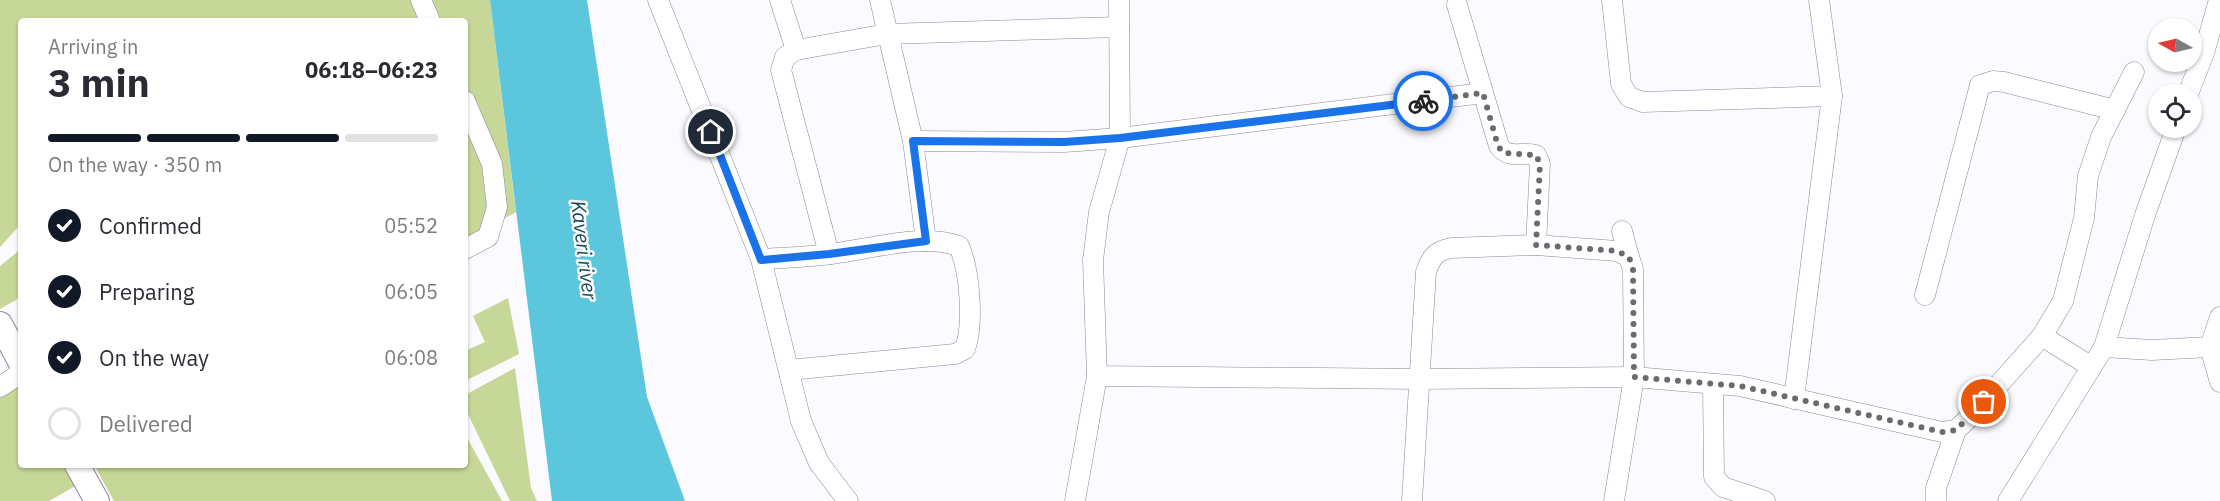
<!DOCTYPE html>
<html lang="en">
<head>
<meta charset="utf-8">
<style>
	:root { --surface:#fff; --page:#f2f2f3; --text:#2b2b33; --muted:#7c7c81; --line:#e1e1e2; --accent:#111827 }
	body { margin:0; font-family:"IBM Plex Sans",sans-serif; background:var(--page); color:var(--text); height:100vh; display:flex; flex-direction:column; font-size:22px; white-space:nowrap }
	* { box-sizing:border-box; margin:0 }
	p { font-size:20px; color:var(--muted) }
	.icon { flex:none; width:33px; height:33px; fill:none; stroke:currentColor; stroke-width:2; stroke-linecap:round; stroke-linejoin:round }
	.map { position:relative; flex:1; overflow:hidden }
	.details { position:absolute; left:18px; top:18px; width:450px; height:450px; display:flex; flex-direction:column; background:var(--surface); border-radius:6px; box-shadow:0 2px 4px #0004 }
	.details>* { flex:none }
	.needle { width:39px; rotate:278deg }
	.tools { position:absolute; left:2148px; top:18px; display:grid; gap:12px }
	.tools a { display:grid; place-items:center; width:54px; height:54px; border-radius:50%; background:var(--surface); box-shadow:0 2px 4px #0004; font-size:30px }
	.pin { position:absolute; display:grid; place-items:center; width:51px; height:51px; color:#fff; margin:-26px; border:3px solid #fff; border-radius:50%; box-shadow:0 2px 6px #0007 }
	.courier { position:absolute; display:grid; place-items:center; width:60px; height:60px; margin:-30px; border:4px solid #1a73e8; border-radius:50%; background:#fff; color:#222; box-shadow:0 2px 8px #0007 }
	.headline em { font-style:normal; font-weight:700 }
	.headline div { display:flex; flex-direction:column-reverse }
	.headline { display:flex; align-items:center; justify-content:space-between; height:102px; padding:0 30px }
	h1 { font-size:39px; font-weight:700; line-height:45px }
	.bar { display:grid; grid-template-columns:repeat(4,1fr); gap:9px 6px; align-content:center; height:72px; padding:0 30px }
	.bar i { height:8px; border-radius:4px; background:var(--line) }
	.bar .current { background:var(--accent) }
	.bar p { grid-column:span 4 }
	ol { padding:0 30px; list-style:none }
	li { display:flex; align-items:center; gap:18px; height:66px }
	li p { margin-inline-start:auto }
	li .icon { padding:6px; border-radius:50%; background:var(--accent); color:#fff; stroke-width:4 }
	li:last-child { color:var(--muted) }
	li i { width:33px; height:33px; border:3px solid var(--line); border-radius:50% }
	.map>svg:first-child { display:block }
	.green { fill:#c6d797 }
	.water { fill:#5cc7dc }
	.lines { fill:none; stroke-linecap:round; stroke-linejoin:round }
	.minor-casing { stroke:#8e8599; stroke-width:21 }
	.major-casing { stroke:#8e8599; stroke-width:26 }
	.minor { stroke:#fff; stroke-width:20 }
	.major { stroke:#fff; stroke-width:24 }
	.done { stroke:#6c6970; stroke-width:6; stroke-dasharray:0 10.8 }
	.route { stroke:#1a73e8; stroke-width:8 }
	.labels { text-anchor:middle; stroke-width:5; stroke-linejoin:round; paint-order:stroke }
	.water-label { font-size:20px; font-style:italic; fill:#16464f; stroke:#fbfafe }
</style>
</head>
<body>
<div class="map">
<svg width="2220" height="501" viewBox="0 0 2220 501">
	<rect width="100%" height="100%" fill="#fbfafe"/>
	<g class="green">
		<path d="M0,0H490L516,212L465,240V21H21V224L0,247Z"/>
		<path d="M21,249V297L0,309V266Z"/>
		<path d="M508,298L519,354L465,381V351L485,342L473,316Z"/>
		<path d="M515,368L531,488L537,501H510L465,408V395Z"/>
		<path d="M21,375V465H77L86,480L49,501H0V376Z"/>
		<path d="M465,434L502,501H114L94,465H465Z"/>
	</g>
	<path class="water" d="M490,0H587L647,397L685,501H552Z"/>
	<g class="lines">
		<g class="minor-casing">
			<g id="minor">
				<path d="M421,0L430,21"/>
				<path d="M658,0L761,259L801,421L819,463L848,501"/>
				<path d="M780,0L796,50"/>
				<path d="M880,0L913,141L926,241"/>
				<path d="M1119,0L1120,138L1099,212L1093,260L1097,376L1419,379L1634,377L1740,386L1942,432L1956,430L1969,418L2042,336L2090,366"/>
				<path d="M1612,0L1621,84L1629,97L1643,102L1832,96"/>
				<path d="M1457,5L1499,146C1509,160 1522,151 1536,155L1540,164L1536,245"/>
				<path d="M2188,94L2204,53L2219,0"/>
				<path d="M465,101L492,164L497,207L488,237L465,249"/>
				<path d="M913,141L1064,142L1120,138L1483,93"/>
				<path d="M1622,231L1629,257"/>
				<path d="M829,254L781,70L785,57L796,50L887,34L1119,27"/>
				<path d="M761,259C784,258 808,257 831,254C871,249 920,233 959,246C970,271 974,324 965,349L955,354L789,370"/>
				<path d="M1925,295L1980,85L1993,81L2004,82L2115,110"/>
				<path d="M2220,317L2210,347L2220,382"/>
				<path d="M2042,336L2063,301L2084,218L2088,176L2101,137L2134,72"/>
				<path d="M2104,347L2152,350L2210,347L2220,349"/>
				<path d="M1713,384L1714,477L1723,487L1765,501"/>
				<path d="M0,387L21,373"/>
				<path d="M1794,399L1832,96L1819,0"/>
				<path d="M1075,501L1097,376"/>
				<path d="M1412,501L1426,272C1431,257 1436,251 1451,248L1536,245L1617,251L1629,257L1633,269L1634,377L1614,501"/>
				<path d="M1936,501V488L1956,430"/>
				<path d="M2008,501L2104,347L2145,215L2176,128"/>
			</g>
		</g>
		<g class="major-casing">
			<g id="major">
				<path d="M0,324L21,363"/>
				<path d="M77,465L97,501"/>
			</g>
		</g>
		<use href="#minor" class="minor"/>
		<use href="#major" class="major"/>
	</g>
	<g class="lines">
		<path class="done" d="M1423,101L1483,93L1498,146L1503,153L1536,155L1540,164L1536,245L1617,251L1629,257L1633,269L1634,377L1740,386L1942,432L1956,430L1984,402"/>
		<path class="route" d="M711,132L761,260L829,254L926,241L913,141L1064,142L1120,138L1423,101"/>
	</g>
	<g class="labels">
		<g class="water-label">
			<text transform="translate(584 250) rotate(83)" y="7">Kaveri river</text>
		</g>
	</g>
</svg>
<div class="tools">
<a><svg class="needle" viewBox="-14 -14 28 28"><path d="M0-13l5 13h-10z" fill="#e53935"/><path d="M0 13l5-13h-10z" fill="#7c7c81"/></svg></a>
<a><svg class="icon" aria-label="locate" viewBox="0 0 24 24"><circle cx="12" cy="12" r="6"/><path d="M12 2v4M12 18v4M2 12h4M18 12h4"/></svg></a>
</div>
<div class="pin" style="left:1984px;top:402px;background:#ea580c"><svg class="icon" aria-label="bag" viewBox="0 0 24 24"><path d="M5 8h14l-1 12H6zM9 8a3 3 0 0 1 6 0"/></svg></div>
<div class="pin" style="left:711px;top:132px;background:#1f2937"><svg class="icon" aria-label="home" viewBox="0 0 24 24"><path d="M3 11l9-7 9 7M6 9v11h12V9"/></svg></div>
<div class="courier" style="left:1423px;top:101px"><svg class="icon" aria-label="bike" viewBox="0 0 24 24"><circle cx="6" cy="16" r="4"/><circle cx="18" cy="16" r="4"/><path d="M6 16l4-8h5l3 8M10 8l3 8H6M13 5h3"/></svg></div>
<section class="details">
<div class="headline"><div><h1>3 min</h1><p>Arriving in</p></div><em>06:18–06:23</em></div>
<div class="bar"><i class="current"></i><i class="current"></i><i class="current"></i><i></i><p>On the way · 350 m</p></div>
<ol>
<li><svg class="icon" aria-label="check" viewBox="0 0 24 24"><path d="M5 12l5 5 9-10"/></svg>Confirmed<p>05:52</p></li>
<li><svg class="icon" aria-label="check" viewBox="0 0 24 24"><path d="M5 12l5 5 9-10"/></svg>Preparing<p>06:05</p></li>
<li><svg class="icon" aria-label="check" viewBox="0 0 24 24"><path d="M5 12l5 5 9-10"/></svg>On the way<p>06:08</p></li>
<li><i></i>Delivered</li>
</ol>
</section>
</div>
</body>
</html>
